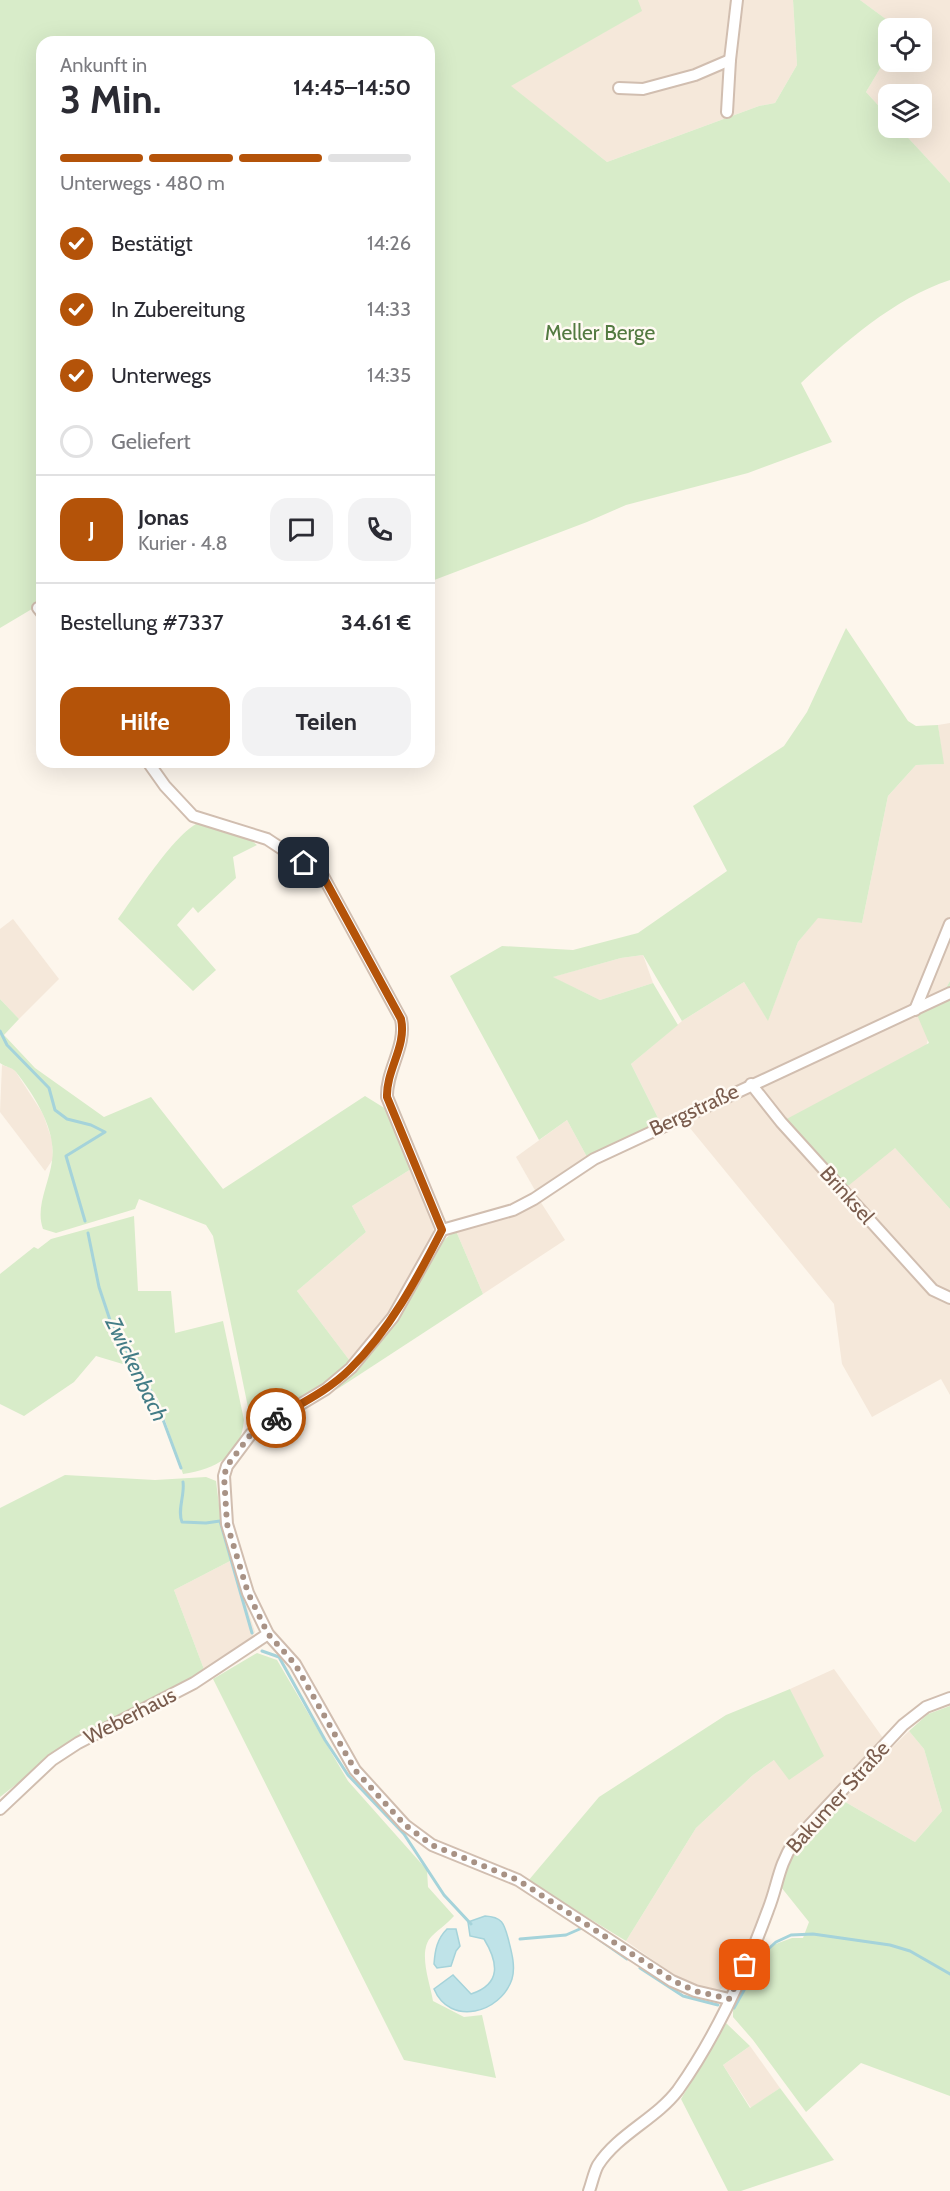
<!DOCTYPE html>
<html lang="de">
<head>
<meta charset="utf-8">
<style>
	:root { --surface:#fff; --page:#f2f2f3; --text:#2b2b33; --muted:#7c7c81; --line:#e1e1e2; --accent:#b45309 }
	body { margin:0; font-family:Cabin,sans-serif; background:var(--page); color:var(--text); height:100vh; display:flex; flex-direction:column; font-size:22px; white-space:nowrap }
	* { box-sizing:border-box; margin:0 }
	p { font-size:20px; color:var(--muted) }
	.icon { flex:none; width:33px; height:33px; fill:none; stroke:currentColor; stroke-width:2; stroke-linecap:round; stroke-linejoin:round }
	.map { position:relative; flex:1; overflow:hidden }
	.panel { position:absolute; left:36px; top:36px; width:399px; height:732px; display:flex; flex-direction:column; background:var(--surface); border-radius:18px; box-shadow:0 6px 24px #0002 }
	.panel>* { flex:none }
	.buttons { position:absolute; left:878px; top:18px; display:grid; gap:12px }
	.buttons a { display:grid; place-items:center; width:54px; height:54px; border-radius:12px; background:var(--surface); box-shadow:0 6px 24px #0002; font-size:30px }
	.pin { position:absolute; display:grid; place-items:center; width:51px; height:51px; color:#fff; margin:-26px; border-radius:12px; box-shadow:0 3px 9px #0006 }
	.courier { position:absolute; display:grid; place-items:center; width:60px; height:60px; margin:-30px; border:4px solid #b45309; border-radius:50%; background:#fff; color:#222; box-shadow:0 2px 8px #0007 }
	.headline em { font-style:normal; font-weight:700 }
	.headline div { display:flex; flex-direction:column-reverse }
	.headline { display:flex; align-items:center; justify-content:space-between; height:102px; padding:0 24px }
	h1 { font-size:39px; font-weight:700; line-height:45px }
	.bar { display:grid; grid-template-columns:repeat(4,1fr); gap:9px 6px; align-content:center; height:72px; padding:0 24px }
	.bar i { height:8px; border-radius:4px; background:var(--line) }
	.bar .on { background:var(--accent) }
	.bar p { grid-column:span 4 }
	.line { display:flex; align-items:center; gap:15px; padding:0 24px; border-top:2px solid var(--line) }
	.line div { flex:1 }
	.round { display:grid; place-items:center; flex:none; width:63px; height:63px; border-radius:18px; background:var(--page) }
	ol { padding:0 24px; list-style:none }
	li { display:flex; align-items:center; gap:18px; height:66px }
	li p { margin-inline-start:auto }
	li .icon { padding:6px; border-radius:50%; background:var(--accent); color:#fff; stroke-width:4 }
	li:last-child { color:var(--muted) }
	li i { width:33px; height:33px; border:3px solid var(--line); border-radius:50% }
	.button { display:flex; gap:12px; margin-top:auto; padding:12px 24px }
	.button a { flex:1; height:69px; border-radius:18px; background:var(--accent); color:#fff; font-size:24px; font-weight:700; line-height:69px; text-align:center }
	.button a+a { background:var(--page); color:var(--text) }
	.map>svg:first-child { display:block }
	.residential { fill:#f5e8da }
	.green { fill:#d8ecc9 }
	.water { fill:#bfe3e8; stroke:#a5d3da; stroke-width:1.5 }
	.lines { fill:none; stroke-linecap:round; stroke-linejoin:round }
	.stream { stroke:#a5d3da; stroke-width:3 }
	.street-casing { stroke:#d1beb0; stroke-width:14 }
	.street { stroke:#fff; stroke-width:10 }
	.done { stroke:#a89285; stroke-width:6; stroke-dasharray:0 10.8 }
	.route { stroke:#b45309; stroke-width:8 }
	.labels { text-anchor:middle; stroke-width:5; stroke-linejoin:round; paint-order:stroke }
	.park-label { font-size:21px; fill:#537a41; stroke:#fffaf3 }
	.street-label { font-size:21px; fill:#7a5c4d; stroke:#fffaf3 }
	.water-label { font-size:22px; font-style:italic; fill:#437c86; stroke:#fffaf3 }
</style>
</head>
<body>
<div class="map">
<svg width="950" height="2191" viewBox="0 0 950 2191">
	<rect width="100%" height="100%" fill="#fdf6ec"/>
	<g class="residential">
		<path d="M638,0H793L797,65L775,103L759,106L607,162L510,86L641,11Z"/>
		<path d="M860,0H950V183L899,128H921V94H888V116L866,92L888,55V62H921V28H898Z"/>
		<path d="M950,723V981L941,997L895,1148L950,1209V1395L941,1379L872,1417L842,1364L834,1304L685,1122H660L631,1064L682,1021L744,982L768,1020L798,942L818,917L862,923L888,796L916,765L943,764L938,725Z"/>
		<path d="M13,919L59,979L19,1019L0,999V929Z"/>
		<path d="M643,955L653,983L600,1000L552,977L621,958Z"/>
		<path d="M2,1065L14,1069L43,1114L52,1140L53,1159L45,1171L0,1112Z"/>
		<path d="M567,1120L587,1157L536,1192L516,1157Z"/>
		<path d="M411,1169L434,1225L432,1241L404,1291L382,1323L350,1361L297,1291L366,1232L352,1206Z"/>
		<path d="M540,1201L565,1240L483,1294L456,1231L495,1221L524,1211Z"/>
		<path d="M232,1560L255,1632L250,1640L205,1672L174,1590Z"/>
		<path d="M834,1669L883,1738L791,1840L778,1861L758,1922L730,1982L717,1992L680,1979L626,1941L696,1828L753,1775L774,1760L823,1756L790,1689Z"/>
		<path d="M909,1731L924,1749L942,1811L915,1842L840,1799Z"/>
		<path d="M750,2046L780,2088L751,2108L723,2065Z"/>
	</g>
	<g class="green">
		<path d="M0,0H638L642,11L511,86L607,162L759,106L775,103L797,65L793,0H860L898,28H888V55L866,92L888,116V128H899L950,183V280C893,299 845,342 801,383L832,442L748,473L626,505L587,522L429,582V42H42V603L0,628Z"/>
		<path d="M846,628L908,721L916,726L938,725L944,764L916,765L888,796L862,923L818,918L798,942L768,1021L744,982L682,1021L643,955L621,958L553,977L600,1000L653,983L678,1025L631,1064L660,1122L587,1157L567,1120L539,1140L450,976L502,946L573,950L638,933L727,871L693,806L784,746L807,712Z"/>
		<path d="M201,822L248,838L257,845L233,857L236,878L198,913L193,907L177,925L216,970L193,991L118,919C135,896 178,828 201,822Z"/>
		<path d="M950,981V1209L895,1148L843,1190L781,1122L929,1043L915,1010L941,997Z"/>
		<path d="M0,999L19,1019L4,1035L35,1068L104,1117L151,1097L223,1189L365,1096L386,1109L411,1169L352,1206L366,1232L297,1291L350,1361L323,1386L257,1427L251,1422L213,1236L206,1225L139,1199L135,1209L56,1233L43,1229C35,1207 49,1184 52,1161C57,1130 34,1095 16,1072C12,1067 5,1067 0,1063Z"/>
		<path d="M134,1216L138,1291H171L175,1333L223,1321L244,1420C241,1456 216,1469 183,1474L158,1399L136,1368L96,1356L74,1382L24,1416L0,1404V1274L34,1247L38,1249L51,1239Z"/>
		<path d="M456,1231L483,1294L336,1390C358,1367 383,1343 400,1316C416,1290 429,1246 456,1231Z"/>
		<path d="M65,1475L155,1480L206,1477L216,1481L221,1521L232,1560L174,1590L205,1672L69,1743L0,1797V1508Z"/>
		<path d="M257,1653L277,1660L348,1781L427,1870L428,1887L454,1916C447,1924 439,1929 432,1936C417,1950 430,1983 433,2001L464,2017L482,2015L496,2078L404,2060L213,1679Z"/>
		<path d="M790,1689L824,1756L789,1780L774,1760L753,1775L696,1828L626,1941L528,1881L599,1797L726,1715Z"/>
		<path d="M950,1706V2096L861,2063L806,2112L753,2040L733,2017V2003L759,1950L792,1938H803L809,1922L781,1887L788,1858L840,1799L915,1842L942,1811L924,1749L909,1731L928,1714Z"/>
		<path d="M726,2023L750,2046L723,2065L750,2108L780,2088L834,2160L741,2191H728L681,2099Z"/>
	</g>
	<g class="water">
		<path d="M485,1916C502,1917 504,1923 508,1938C511,1950 516,1966 512,1979C501,2013 450,2027 434,1989L453,1975L471,1994C502,1984 498,1962 484,1939L470,1936L468,1922Z"/>
		<path d="M447,1929H456L460,1946L456,1951L451,1966L437,1968L434,1964C435,1950 437,1939 447,1929Z"/>
	</g>
	<g class="lines">
		<g class="stream">
			<path d="M0,1031L7,1045L49,1088L55,1110L67,1119L91,1125L105,1132L66,1156L85,1221"/>
			<path d="M88,1233L99,1287L112,1326L155,1398L181,1468"/>
			<path d="M183,1482C185,1495 177,1510 182,1522L206,1523L220,1521L252,1633"/>
			<path d="M262,1651L279,1657L325,1740L348,1775L404,1834L444,1895L471,1924"/>
			<path d="M587,1931L627,1959"/>
			<path d="M520,1939L566,1935L582,1928"/>
			<path d="M640,1968L683,1996L718,2005"/>
			<path d="M734,2008L766,1951L776,1942L791,1935L813,1934L890,1945L910,1951L950,1974"/>
		</g>
		<g class="street-casing">
			<g id="street">
				<path d="M619,88L643,89L695,75L730,60"/>
				<path d="M727,112L730,60L737,0"/>
				<path d="M38,608L42,613"/>
				<path d="M148,762L165,786L193,816L267,839L323,876L401,1019C407,1046 386,1070 387,1097L442,1230"/>
				<path d="M915,1010L950,924"/>
				<path d="M751,1084L781,1122L933,1290L950,1298"/>
				<path d="M0,1809L52,1760L78,1743L194,1683L268,1634"/>
				<path d="M729,1999L695,1991L672,1981L518,1880L432,1845L405,1825L355,1770L295,1664L268,1634L248,1593L227,1524L224,1476L227,1466L251,1434L326,1389L351,1368L393,1317L442,1230L513,1210L534,1199L594,1159L950,993"/>
				<path d="M589,2191C592,2183 594,2172 598,2165C618,2134 656,2119 678,2090C715,2038 746,1970 768,1910C778,1885 778,1866 794,1842L903,1725L926,1707L950,1698"/>
			</g>
		</g>
		<use href="#street" class="street"/>
	</g>
	<g class="lines">
		<path class="done" d="M276,1418L251,1434L227,1466L224,1476L227,1524L248,1593L268,1634L295,1664L355,1770L405,1825L432,1845L518,1880L672,1980L695,1991L729,1999L745,1965"/>
		<path class="route" d="M276,1418C302,1403 329,1390 350,1369C389,1331 417,1279 442,1230L387,1097C386,1070 407,1046 401,1019L323,876L304,863"/>
	</g>
	<g class="labels">
		<g class="park-label">
			<text x="600" y="340">Meller Berge</text>
		</g>
		<g class="street-label">
			<text transform="translate(694 1110) rotate(-25)" y="7">Bergstraße</text>
			<text transform="translate(847 1195) rotate(48)" y="7">Brinksel</text>
			<text transform="translate(130 1716) rotate(-27)" y="7">Weberhaus</text>
			<text transform="translate(838 1797) rotate(-48)" y="7">Bakumer Straße</text>
		</g>
		<g class="water-label">
			<text transform="translate(137 1369) rotate(64)" y="8">Zwickenbach</text>
		</g>
	</g>
</svg>
<div class="buttons">
<a><svg class="icon" aria-label="locate" viewBox="0 0 24 24"><circle cx="12" cy="12" r="6"/><path d="M12 2v4M12 18v4M2 12h4M18 12h4"/></svg></a>
<a><svg class="icon" aria-label="layers" viewBox="0 0 24 24"><path d="M12 4l9 5-9 5-9-5zM3 14l9 5 9-5"/></svg></a>
</div>
<div class="pin" style="left:745px;top:1965px;background:#ea580c"><svg class="icon" aria-label="bag" viewBox="0 0 24 24"><path d="M5 8h14l-1 12H6zM9 8a3 3 0 0 1 6 0"/></svg></div>
<div class="pin" style="left:304px;top:863px;background:#1f2937"><svg class="icon" aria-label="home" viewBox="0 0 24 24"><path d="M3 11l9-7 9 7M6 9v11h12V9"/></svg></div>
<div class="courier" style="left:276px;top:1418px"><svg class="icon" aria-label="bike" viewBox="0 0 24 24"><circle cx="6" cy="16" r="4"/><circle cx="18" cy="16" r="4"/><path d="M6 16l4-8h5l3 8M10 8l3 8H6M13 5h3"/></svg></div>
<section class="panel">
<div class="headline"><div><h1>3 Min.</h1><p>Ankunft in</p></div><em>14:45–14:50</em></div>
<div class="bar"><i class="on"></i><i class="on"></i><i class="on"></i><i></i><p>Unterwegs · 480 m</p></div>
<ol>
<li><svg class="icon" aria-label="check" viewBox="0 0 24 24"><path d="M5 12l5 5 9-10"/></svg>Bestätigt<p>14:26</p></li>
<li><svg class="icon" aria-label="check" viewBox="0 0 24 24"><path d="M5 12l5 5 9-10"/></svg>In Zubereitung<p>14:33</p></li>
<li><svg class="icon" aria-label="check" viewBox="0 0 24 24"><path d="M5 12l5 5 9-10"/></svg>Unterwegs<p>14:35</p></li>
<li><i></i>Geliefert</li>
</ol>
<div class="line" style="height:108px"><b class="round" style="background:var(--accent);color:#fff">J</b><div><b>Jonas</b><p>Kurier · 4.8</p></div><a class="round"><svg class="icon" aria-label="chat" viewBox="0 0 24 24"><path d="M4 5h16v11H9l-5 4z"/></svg></a><a class="round"><svg class="icon" aria-label="phone" viewBox="0 0 24 24"><path d="M5 4h4l2 5-3 2q2 4 5 5l2-3 5 2v4C11 20 4 13 5 4z"/></svg></a></div>
<div class="line" style="height:78px"><div>Bestellung #7337</div><b>34.61 €</b></div>
<div class="button"><a>Hilfe</a><a>Teilen</a></div>
</section>
</div>
</body>
</html>
